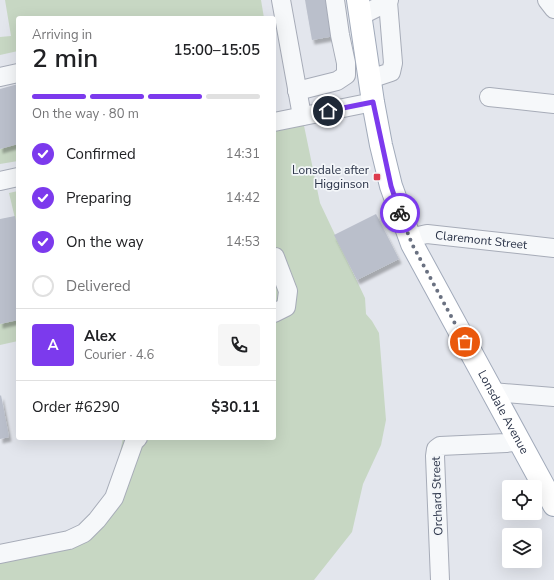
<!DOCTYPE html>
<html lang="en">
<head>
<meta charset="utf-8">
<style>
	:root { --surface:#fff; --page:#f6f6f6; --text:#202124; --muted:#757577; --line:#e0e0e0; --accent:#7c3aed }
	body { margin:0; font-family:"Nunito Sans",sans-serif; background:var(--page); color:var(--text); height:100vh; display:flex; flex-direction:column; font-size:15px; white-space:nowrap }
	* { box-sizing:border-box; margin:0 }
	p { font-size:13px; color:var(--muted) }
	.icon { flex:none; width:22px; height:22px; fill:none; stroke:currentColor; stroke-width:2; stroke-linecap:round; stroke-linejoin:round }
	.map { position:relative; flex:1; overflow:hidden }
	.details { position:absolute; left:16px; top:16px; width:260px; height:424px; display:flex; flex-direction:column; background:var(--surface); border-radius:4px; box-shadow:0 4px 16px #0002 }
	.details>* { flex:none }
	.fabs { position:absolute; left:502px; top:480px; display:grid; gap:8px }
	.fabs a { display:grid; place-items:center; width:40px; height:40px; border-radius:4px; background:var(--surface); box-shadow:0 4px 16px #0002; font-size:20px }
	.pin { position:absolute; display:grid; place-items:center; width:34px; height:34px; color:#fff; margin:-17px; border:2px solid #fff; border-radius:50%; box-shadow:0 1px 4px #0007 }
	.courier { position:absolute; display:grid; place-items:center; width:40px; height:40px; margin:-20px; border:3px solid #7c3aed; border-radius:50%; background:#fff; color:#222; box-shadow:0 1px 5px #0007 }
	.summary em { font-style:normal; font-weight:600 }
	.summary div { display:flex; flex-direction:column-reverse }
	.summary { display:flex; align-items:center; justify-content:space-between; height:68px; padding:0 16px }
	h1 { font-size:26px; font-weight:600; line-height:30px }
	.bar { display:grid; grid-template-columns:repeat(4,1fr); gap:6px 4px; align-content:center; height:48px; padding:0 16px }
	.bar i { height:5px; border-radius:3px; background:var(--line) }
	.bar .current { background:var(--accent) }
	.bar p { grid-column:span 4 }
	.line { display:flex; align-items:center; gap:10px; padding:0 16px; border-top:1px solid var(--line) }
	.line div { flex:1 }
	.round { display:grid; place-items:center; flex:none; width:42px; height:42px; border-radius:4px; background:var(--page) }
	ol { padding:0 16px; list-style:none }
	li { display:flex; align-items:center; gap:12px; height:44px }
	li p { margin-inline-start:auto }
	li .icon { padding:4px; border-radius:50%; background:var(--accent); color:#fff; stroke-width:4 }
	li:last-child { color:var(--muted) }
	li i { width:22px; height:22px; border:2px solid var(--line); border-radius:50% }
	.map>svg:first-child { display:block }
	.green { fill:#c7d7c3 }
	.building { fill:#babfcb; filter:url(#shadow) }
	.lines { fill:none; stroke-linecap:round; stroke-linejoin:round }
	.minor-casing { stroke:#a7acb8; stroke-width:20 }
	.major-casing { stroke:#a1aaba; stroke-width:24 }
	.minor { stroke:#f6f8fa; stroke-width:18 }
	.major { stroke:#fff; stroke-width:22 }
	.done { stroke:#6a7181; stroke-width:4; stroke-dasharray:0 7.2 }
	.route { stroke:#7c3aed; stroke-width:5 }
	.poi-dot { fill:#dd3c4d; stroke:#f3f6f9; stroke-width:1.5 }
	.labels { text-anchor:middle; stroke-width:3.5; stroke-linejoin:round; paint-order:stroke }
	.poi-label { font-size:12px; fill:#293247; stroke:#f3f6f9; text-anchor:end }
	.street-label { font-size:12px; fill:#293247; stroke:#f3f6f9 }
</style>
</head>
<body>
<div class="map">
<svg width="554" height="580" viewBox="0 0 554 580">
	<defs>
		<filter id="shadow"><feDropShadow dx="2.5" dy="4.5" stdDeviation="1" flood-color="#0004"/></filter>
	</defs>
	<rect width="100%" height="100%" fill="#e3e6ed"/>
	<g class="green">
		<path d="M5,0H261L264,18H18V51L0,55V37L11,36Z"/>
		<path d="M302,116L320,203L365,298L366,314L372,321L379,333L386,420L381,445L363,484L352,532L314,580H0V554L69,540L114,498L116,472L123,438H274V122Z"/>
		<path d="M18,144V161L0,164V149Z"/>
		<path d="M18,191V231L9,193Z"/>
		<path d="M18,320V341L0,345V324Z"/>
	</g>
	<g class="building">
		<path d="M305,0H334L340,35L312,40Z"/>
		<path d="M18,84V144L0,149V89Z"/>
		<path d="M376,214L399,259L357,280L334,235Z"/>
		<path d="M15,216L18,231V320L0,324V219Z"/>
		<path d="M1,395L9,437L0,439V396Z"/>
	</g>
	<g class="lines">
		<g class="minor-casing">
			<g id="minor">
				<path d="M281,0L302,116"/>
				<path d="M547,0L554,9"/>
				<path d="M360,16L388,2L389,0"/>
				<path d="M0,77L18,73"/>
				<path d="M370,79L391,72L393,63L388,2"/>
				<path d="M297,91L337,81L346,75V63L340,35L335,0"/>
				<path d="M489,97L554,104"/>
				<path d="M274,122L373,102"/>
				<path d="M0,181L18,177"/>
				<path id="s1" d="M409,238L427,234L554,248"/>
				<path d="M274,257H275L288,291L286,307L274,313"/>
				<path d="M492,392L554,397"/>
				<path d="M0,554L69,540L84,533L97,520L114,498L134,442L138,438"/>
				<path d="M440,580L435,456L436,449L440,446L506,443L520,441"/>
			</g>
		</g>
		<g class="major-casing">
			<g id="major">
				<path id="s2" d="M358,0L373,102L381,145L391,186L412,244L554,505"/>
			</g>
		</g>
		<use href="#minor" class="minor"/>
		<use href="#major" class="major"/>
	</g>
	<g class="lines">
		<path class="done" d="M400,213L412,244L465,342"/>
		<path class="route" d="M328,111L373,102L391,186L400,213"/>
	</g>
	<rect class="poi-dot" x="373" y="173" width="8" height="8" rx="2"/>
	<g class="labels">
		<g class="poi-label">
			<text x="369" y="174">Lonsdale after<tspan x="369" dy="14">Higginson</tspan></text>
		</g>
		<g class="street-label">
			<text dy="4" stroke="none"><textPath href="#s1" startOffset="73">Claremont Street</textPath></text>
			<text dy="4" stroke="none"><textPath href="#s2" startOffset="442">Lonsdale Avenue</textPath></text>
			<text transform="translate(437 496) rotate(-92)" y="4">Orchard Street</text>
		</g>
	</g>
</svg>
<div class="fabs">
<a><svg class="icon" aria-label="locate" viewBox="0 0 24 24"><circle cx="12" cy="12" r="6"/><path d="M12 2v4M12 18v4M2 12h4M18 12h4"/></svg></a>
<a><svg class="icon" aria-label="layers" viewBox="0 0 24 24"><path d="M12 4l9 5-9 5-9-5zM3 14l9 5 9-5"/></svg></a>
</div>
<div class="pin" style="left:465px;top:342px;background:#ea580c"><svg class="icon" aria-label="bag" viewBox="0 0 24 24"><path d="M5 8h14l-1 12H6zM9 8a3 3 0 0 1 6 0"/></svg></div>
<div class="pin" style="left:328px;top:111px;background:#1f2937"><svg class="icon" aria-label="home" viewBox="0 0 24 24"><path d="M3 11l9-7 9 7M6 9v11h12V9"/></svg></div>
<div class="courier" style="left:400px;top:213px"><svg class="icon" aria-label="bike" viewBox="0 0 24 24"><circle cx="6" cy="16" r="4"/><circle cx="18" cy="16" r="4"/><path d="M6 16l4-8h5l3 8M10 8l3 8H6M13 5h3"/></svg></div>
<section class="details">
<div class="summary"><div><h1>2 min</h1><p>Arriving in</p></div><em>15:00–15:05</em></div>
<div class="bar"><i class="current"></i><i class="current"></i><i class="current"></i><i></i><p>On the way · 80 m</p></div>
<ol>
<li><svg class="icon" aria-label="check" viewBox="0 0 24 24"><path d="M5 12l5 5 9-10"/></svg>Confirmed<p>14:31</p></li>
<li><svg class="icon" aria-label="check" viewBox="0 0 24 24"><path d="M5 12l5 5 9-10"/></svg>Preparing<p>14:42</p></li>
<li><svg class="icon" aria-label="check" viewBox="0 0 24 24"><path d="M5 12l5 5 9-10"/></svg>On the way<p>14:53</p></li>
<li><i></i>Delivered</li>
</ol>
<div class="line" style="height:72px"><b class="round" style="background:var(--accent);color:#fff">A</b><div><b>Alex</b><p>Courier · 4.6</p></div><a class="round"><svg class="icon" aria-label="phone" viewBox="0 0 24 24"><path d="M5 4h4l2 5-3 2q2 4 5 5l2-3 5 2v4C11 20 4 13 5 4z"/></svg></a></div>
<div class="line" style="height:52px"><div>Order #6290</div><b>$30.11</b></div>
</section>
</div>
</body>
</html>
